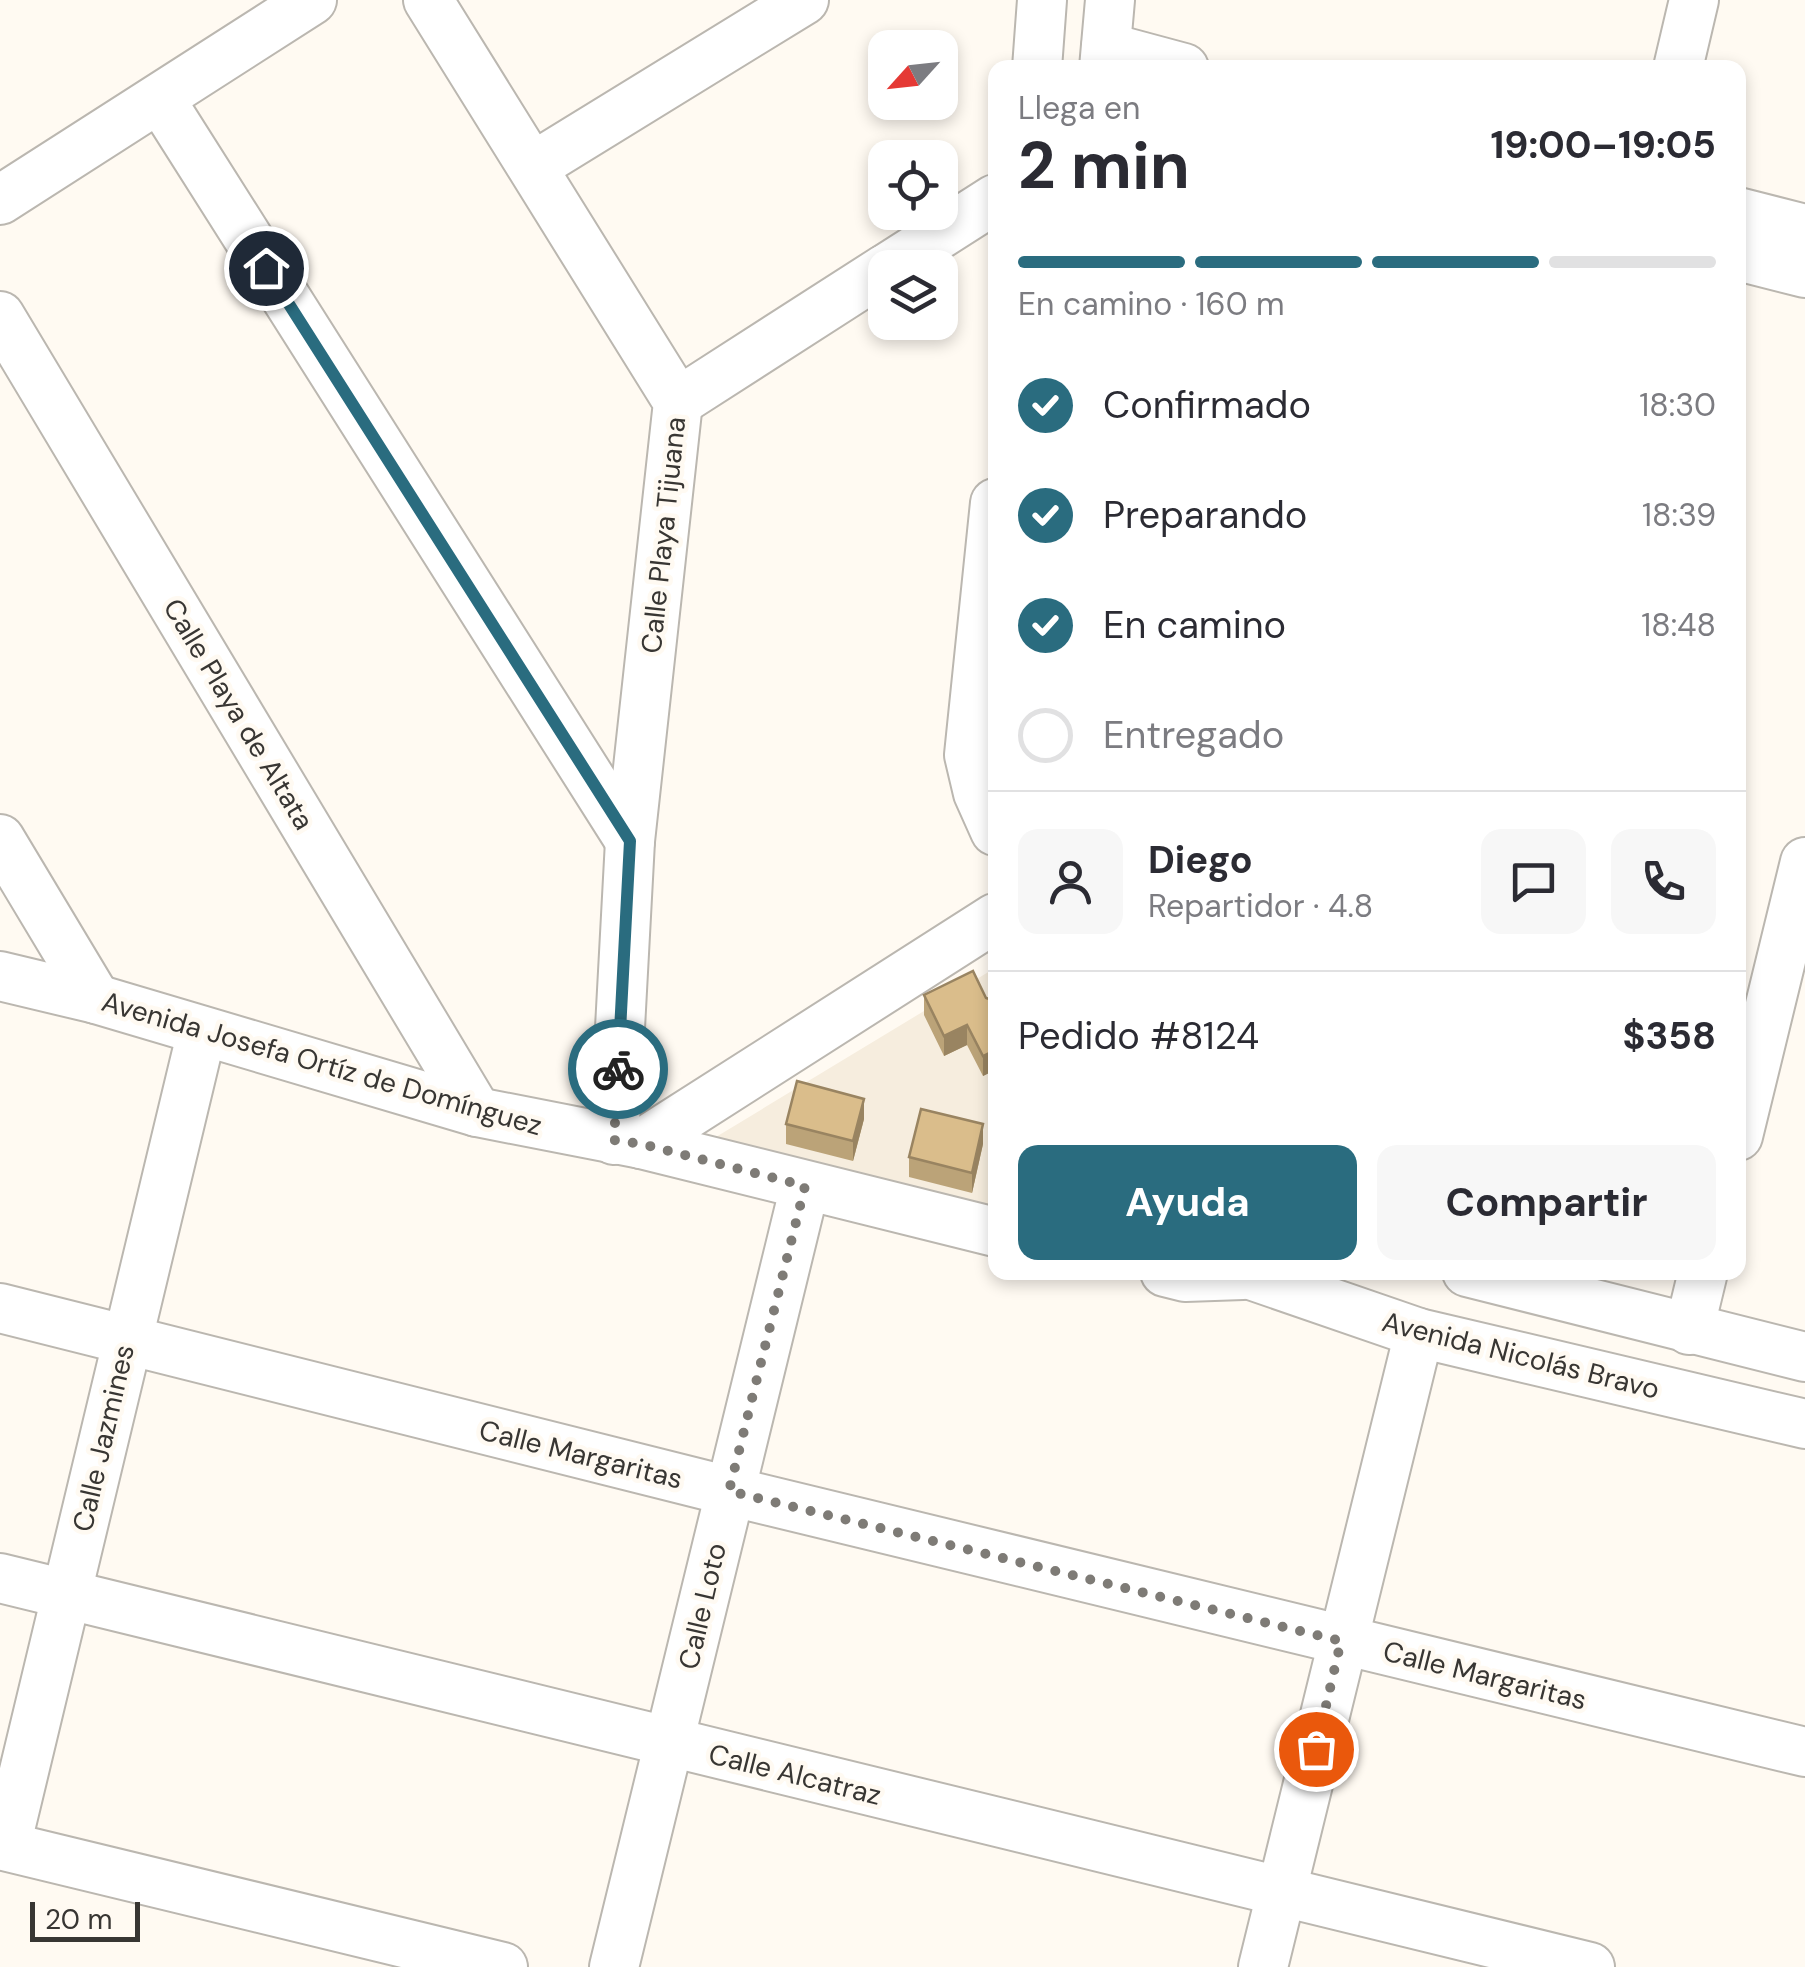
<!DOCTYPE html>
<html lang="es">
<head>
<meta charset="utf-8">
<style>
	:root { --surface:#fff; --page:#f7f7f7; --text:#2b2b33; --muted:#7c7c81; --line:#e1e1e2; --accent:#2a6c7f }
	body { margin:0; font-family:"DM Sans",sans-serif; background:var(--page); color:var(--text); height:100vh; display:flex; flex-direction:column; font-size:38px; white-space:nowrap }
	* { box-sizing:border-box; margin:0 }
	p { font-size:32px; color:var(--muted) }
	.icon { flex:none; width:55px; height:55px; fill:none; stroke:currentColor; stroke-width:2; stroke-linecap:round; stroke-linejoin:round }
	.map { position:relative; flex:1; overflow:hidden }
	.side { position:absolute; left:988px; top:60px; width:758px; height:1220px; display:flex; flex-direction:column; background:var(--surface); border-radius:20px; box-shadow:0 5px 15px #0003 }
	.side>* { flex:none }
	.needle { width:65px; rotate:243deg }
	.buttons { position:absolute; left:868px; top:30px; display:grid; gap:20px }
	.buttons a { display:grid; place-items:center; width:90px; height:90px; border-radius:20px; background:var(--surface); box-shadow:0 5px 15px #0003; font-size:50px }
	.scale { position:absolute; left:30px; bottom:25px; width:110px; box-sizing:border-box; padding-left:10px; border:5px solid #383633; border-top:0; font-size:28px; line-height:35px; white-space:nowrap; color:#383633; -webkit-text-stroke:8px #fffaf2; paint-order:stroke }
	.pin { position:absolute; display:grid; place-items:center; width:85px; height:85px; color:#fff; margin:-42px; border:5px solid #fff; border-radius:50%; box-shadow:0 2px 10px #0007 }
	.courier { position:absolute; display:grid; place-items:center; width:100px; height:100px; margin:-50px; border:8px solid #2a6c7f; border-radius:50%; background:#fff; color:#222; box-shadow:0 2px 12px #0007 }
	.overview em { font-style:normal; font-weight:700 }
	.overview div { display:flex; flex-direction:column-reverse }
	.overview { display:flex; align-items:center; justify-content:space-between; height:170px; padding:0 30px }
	h1 { font-size:65px; font-weight:700; line-height:75px }
	.bar { display:grid; grid-template-columns:repeat(4,1fr); gap:15px 10px; align-content:center; height:120px; padding:0 30px }
	.bar i { height:12px; border-radius:8px; background:var(--line) }
	.bar .active { background:var(--accent) }
	.bar p { grid-column:span 4 }
	.line { display:flex; align-items:center; gap:25px; padding:0 30px; border-top:2px solid var(--line) }
	.line div { flex:1 }
	.round { display:grid; place-items:center; flex:none; width:105px; height:105px; border-radius:20px; background:var(--page) }
	ol { padding:0 30px; list-style:none }
	li { display:flex; align-items:center; gap:30px; height:110px }
	li p { margin-inline-start:auto }
	li .icon { padding:10px; border-radius:50%; background:var(--accent); color:#fff; stroke-width:4 }
	li:last-child { color:var(--muted) }
	li i { width:55px; height:55px; border:5px solid var(--line); border-radius:50% }
	.cta { display:flex; gap:20px; margin-top:auto; padding:20px 30px }
	.cta a { flex:1; height:115px; border-radius:20px; background:var(--accent); color:#fff; font-size:40px; font-weight:700; line-height:115px; text-align:center }
	.cta a+a { background:var(--page); color:var(--text) }
	.map>svg:first-child { display:block }
	.built { fill:#f6edde }
	.lines { fill:none; stroke-linecap:round; stroke-linejoin:round }
	.minor-casing { stroke:#bbb7b0; stroke-width:52 }
	.minor { stroke:#fff; stroke-width:48 }
	.wall { fill:#bba378 }
	.shaded-wall { fill:#998461 }
	.building { fill:#dabd8b; stroke:#998461; stroke-width:2.5 }
	.done { stroke:#7e7b76; stroke-width:10; stroke-dasharray:0 18 }
	.route { stroke:#2a6c7f; stroke-width:12 }
	.labels { text-anchor:middle; stroke-width:9; stroke-linejoin:round; paint-order:stroke }
	.street-label { font-size:28px; fill:#383633; stroke:#fffaf2 }
</style>
</head>
<body>
<div class="map">
<svg width="1805" height="1967" viewBox="0 0 1805 1967">
	<rect width="100%" height="100%" fill="#fffaf2"/>
	<path class="built" d="M995,968V1209L711,1140Z"/>
	<g class="lines">
		<g class="minor-casing">
			<g id="minor">
				<path d="M428,0L678,402L630,841L614,1140"/>
				<path d="M1106,47L1184,68"/>
				<path d="M1037,68L1042,0"/>
				<path d="M1104,68L1110,0"/>
				<path d="M1678,68L1694,0"/>
				<path d="M160,99L630,841"/>
				<path d="M534,166L804,0"/>
				<path d="M0,200L312,0"/>
				<path d="M1738,212L1805,229"/>
				<path d="M1738,256L1805,273"/>
				<path d="M887,268L995,199"/>
				<path d="M0,316L477,1112"/>
				<path d="M678,402L885,269"/>
				<path d="M995,503L969,755L978,793L995,831"/>
				<path d="M0,839L96,999"/>
				<path d="M0,976L96,999L477,1112L641,1144L995,1232"/>
				<path d="M1738,1136L1805,862"/>
				<path d="M641,1144L995,918"/>
				<path d="M1165,1272L1185,1277L1243,1275"/>
				<path d="M1242,1272L1419,1333L1805,1424"/>
				<path d="M1467,1272L1805,1357"/>
				<path d="M0,1308L729,1491L1805,1752"/>
				<path d="M1689,1330L1703,1272"/>
				<path d="M0,1578L1590,1967"/>
				<path d="M0,1845L503,1967"/>
				<path d="M6,1846L202,1031"/>
				<path d="M614,1967L805,1186"/>
				<path d="M1263,1967L1419,1333"/>
			</g>
		</g>
		<use href="#minor" class="minor"/>
	</g>
	<g class="wall">
		<path d="M924,995L986,998L995,1001V1070L983,1076L967,1045L944,1056L924,1015Z"/>
		<path d="M864,1119L853,1161L786,1144V1124Z"/>
		<path d="M983,1144L972,1193L909,1177V1157Z"/>
	</g>
	<g class="shaded-wall">
		<path d="M967,1025V1045L944,1056V1036Z"/>
		<path d="M995,1050V1070L983,1076V1056Z"/>
		<path d="M864,1099V1119L853,1161V1141Z"/>
		<path d="M983,1124V1144L972,1193V1173Z"/>
	</g>
	<g class="building">
		<path d="M973,971L986,998L995,1001V1050L983,1056L967,1025L944,1036L924,995Z"/>
		<path d="M797,1081L864,1099L853,1141L786,1124Z"/>
		<path d="M921,1109L983,1124L972,1173L909,1157Z"/>
	</g>
	<g class="lines">
		<path class="done" d="M618,1069L614,1140L642,1144L805,1186L729,1491L1341,1641L1316,1749"/>
		<path class="route" d="M266,268L630,841L618,1069"/>
	</g>
	<g class="labels">
		<g class="street-label">
			<text transform="translate(663 535) rotate(-84)" y="10">Calle Playa Tijuana</text>
			<text transform="translate(239 714) rotate(59)" y="10">Calle Playa de Altata</text>
			<text transform="translate(322 1063) rotate(16)" y="10">Avenida Josefa Ortíz de Domínguez</text>
			<text transform="translate(1521 1355) rotate(14)" y="10">Avenida Nicolás Bravo</text>
			<text transform="translate(103 1438) rotate(-77)" y="10">Calle Jazmines</text>
			<text transform="translate(581 1454) rotate(14)" y="10">Calle Margaritas</text>
			<text transform="translate(702 1606) rotate(-77)" y="10">Calle Loto</text>
			<text transform="translate(1485 1675) rotate(14)" y="10">Calle Margaritas</text>
			<text transform="translate(795 1774) rotate(14)" y="10">Calle Alcatraz</text>
		</g>
	</g>
</svg>
<div class="buttons">
<a><svg class="needle" viewBox="-14 -14 28 28"><path d="M0-13l5 13h-10z" fill="#e53935"/><path d="M0 13l5-13h-10z" fill="#7c7c81"/></svg></a>
<a><svg class="icon" aria-label="locate" viewBox="0 0 24 24"><circle cx="12" cy="12" r="6"/><path d="M12 2v4M12 18v4M2 12h4M18 12h4"/></svg></a>
<a><svg class="icon" aria-label="layers" viewBox="0 0 24 24"><path d="M12 4l9 5-9 5-9-5zM3 14l9 5 9-5"/></svg></a>
</div>
<div class="scale">20 m</div>
<div class="pin" style="left:1316px;top:1749px;background:#ea580c"><svg class="icon" aria-label="bag" viewBox="0 0 24 24"><path d="M5 8h14l-1 12H6zM9 8a3 3 0 0 1 6 0"/></svg></div>
<div class="pin" style="left:266px;top:268px;background:#1f2937"><svg class="icon" aria-label="home" viewBox="0 0 24 24"><path d="M3 11l9-7 9 7M6 9v11h12V9"/></svg></div>
<div class="courier" style="left:618px;top:1069px"><svg class="icon" aria-label="bike" viewBox="0 0 24 24"><circle cx="6" cy="16" r="4"/><circle cx="18" cy="16" r="4"/><path d="M6 16l4-8h5l3 8M10 8l3 8H6M13 5h3"/></svg></div>
<section class="side">
<div class="overview"><div><h1>2 min</h1><p>Llega en</p></div><em>19:00–19:05</em></div>
<div class="bar"><i class="active"></i><i class="active"></i><i class="active"></i><i></i><p>En camino · 160 m</p></div>
<ol>
<li><svg class="icon" aria-label="check" viewBox="0 0 24 24"><path d="M5 12l5 5 9-10"/></svg>Confirmado<p>18:30</p></li>
<li><svg class="icon" aria-label="check" viewBox="0 0 24 24"><path d="M5 12l5 5 9-10"/></svg>Preparando<p>18:39</p></li>
<li><svg class="icon" aria-label="check" viewBox="0 0 24 24"><path d="M5 12l5 5 9-10"/></svg>En camino<p>18:48</p></li>
<li><i></i>Entregado</li>
</ol>
<div class="line" style="height:180px"><a class="round"><svg class="icon" aria-label="person" viewBox="0 0 24 24"><circle cx="12" cy="8" r="4"/><path d="M4 21q1-7 8-7t8 7"/></svg></a><div><b>Diego</b><p>Repartidor · 4.8</p></div><a class="round"><svg class="icon" aria-label="chat" viewBox="0 0 24 24"><path d="M4 5h16v11H9l-5 4z"/></svg></a><a class="round"><svg class="icon" aria-label="phone" viewBox="0 0 24 24"><path d="M5 4h4l2 5-3 2q2 4 5 5l2-3 5 2v4C11 20 4 13 5 4z"/></svg></a></div>
<div class="line" style="height:130px"><div>Pedido #8124</div><b>$358</b></div>
<div class="cta"><a>Ayuda</a><a>Compartir</a></div>
</section>
</div>
</body>
</html>
